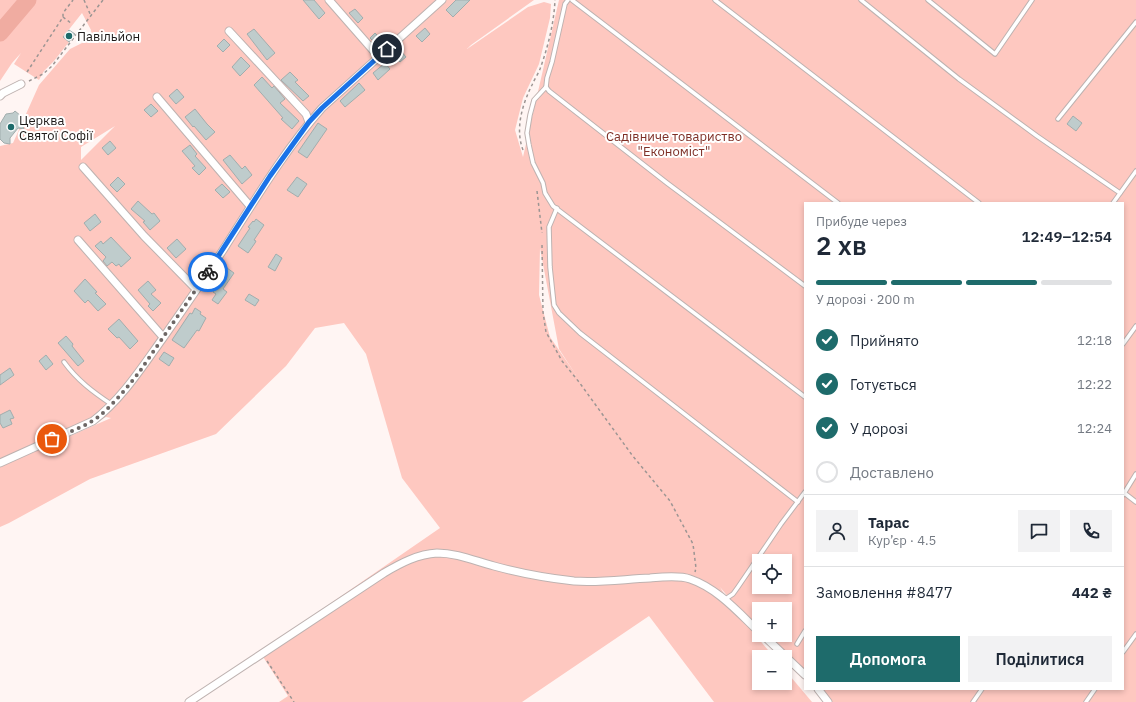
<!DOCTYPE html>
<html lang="uk">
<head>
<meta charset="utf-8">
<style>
	:root { --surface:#fff; --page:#f2f2f3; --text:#1f2937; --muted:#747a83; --line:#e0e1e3; --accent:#1e6b6b }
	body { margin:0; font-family:"IBM Plex Sans",sans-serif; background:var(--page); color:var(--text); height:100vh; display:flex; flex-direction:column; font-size:15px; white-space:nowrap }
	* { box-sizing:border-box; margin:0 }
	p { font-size:13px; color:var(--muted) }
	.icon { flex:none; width:22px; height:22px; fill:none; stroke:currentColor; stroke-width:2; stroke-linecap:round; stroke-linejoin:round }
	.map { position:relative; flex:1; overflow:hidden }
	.sheet { position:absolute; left:804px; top:202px; width:320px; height:488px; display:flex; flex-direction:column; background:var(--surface); border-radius:0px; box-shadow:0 2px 6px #0003 }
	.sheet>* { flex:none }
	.controls { position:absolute; left:752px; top:554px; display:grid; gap:8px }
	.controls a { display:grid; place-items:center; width:40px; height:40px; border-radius:0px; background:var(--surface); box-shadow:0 2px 6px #0003; font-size:20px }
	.pin { position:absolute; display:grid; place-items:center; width:34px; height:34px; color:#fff; margin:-17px; border:2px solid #fff; border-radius:50%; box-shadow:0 1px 4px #0007 }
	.courier { position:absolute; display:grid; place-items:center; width:40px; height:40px; margin:-20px; border:3px solid #1a73e8; border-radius:50%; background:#fff; color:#222; box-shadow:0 1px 5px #0007 }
	.head em { font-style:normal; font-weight:600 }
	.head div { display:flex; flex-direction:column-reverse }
	.head { display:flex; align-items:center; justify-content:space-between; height:68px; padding:0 12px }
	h1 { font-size:26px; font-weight:600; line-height:30px }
	.bar { display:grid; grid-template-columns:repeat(4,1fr); gap:6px 4px; align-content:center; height:48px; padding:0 12px }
	.bar i { height:5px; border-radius:3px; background:var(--line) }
	.bar .active { background:var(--accent) }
	.bar p { grid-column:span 4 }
	.line { display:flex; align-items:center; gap:10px; padding:0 12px; border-top:1px solid var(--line) }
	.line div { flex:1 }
	.round { display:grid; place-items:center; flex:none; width:42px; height:42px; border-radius:0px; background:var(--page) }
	ol { padding:0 12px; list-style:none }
	li { display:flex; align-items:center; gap:12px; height:44px }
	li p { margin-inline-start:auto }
	li .icon { padding:4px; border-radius:50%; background:var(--accent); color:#fff; stroke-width:4 }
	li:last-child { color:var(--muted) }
	li i { width:22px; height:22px; border:2px solid var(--line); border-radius:50% }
	.action { display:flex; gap:8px; margin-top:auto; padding:8px 12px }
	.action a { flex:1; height:46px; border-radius:0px; background:var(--accent); color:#fff; font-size:16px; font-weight:600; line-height:46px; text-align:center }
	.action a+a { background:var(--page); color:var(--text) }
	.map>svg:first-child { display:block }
	.green { fill:#fec8c0; fill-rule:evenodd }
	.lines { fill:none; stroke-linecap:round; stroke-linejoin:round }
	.river { stroke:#f0aca1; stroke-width:17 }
	.building { fill:#bfcccc; stroke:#a1adad }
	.lane-casing { stroke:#beb2b0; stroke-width:5.5 }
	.street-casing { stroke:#beb2b0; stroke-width:9 }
	.path { stroke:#9c9593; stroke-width:1.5; stroke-dasharray:3 3; stroke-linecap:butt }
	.lane { stroke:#fff; stroke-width:3.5 }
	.street { stroke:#fff; stroke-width:7 }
	.done { stroke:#6d6765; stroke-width:4; stroke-dasharray:0 7.2 }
	.route { stroke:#1a73e8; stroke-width:5 }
	.poi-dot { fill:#1e6b6b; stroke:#fff; stroke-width:1.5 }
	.labels { text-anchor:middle; stroke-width:4; stroke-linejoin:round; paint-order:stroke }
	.poi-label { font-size:13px; fill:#1e1a19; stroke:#fff; text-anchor:start }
	.park-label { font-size:13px; fill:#7e2f26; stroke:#fff }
</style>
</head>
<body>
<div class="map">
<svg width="1136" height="702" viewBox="0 0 1136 702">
	<rect width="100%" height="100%" fill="#fff5f3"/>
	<g class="green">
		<path d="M0,0H27L0,29Z"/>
		<path d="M30,0H534L471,45L467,49L528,7L544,2L551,4L550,18L539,64L523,98L515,130L523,157L559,0H1136V702H825L815,689H1123V203H805V678L762,635H785V609H759V632L747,620L720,587L734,610L774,657H759V683H785V670L812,702H714L649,616L522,702H279L288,696L260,652L440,528L402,478L366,354L344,323L315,328L286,366L216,434L90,479L9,523L0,527V467L111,418L106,417L0,467V146L13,143L39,85L70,49L92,38L91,30L82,13L63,37L69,42L54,61L44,71L39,80L14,64L21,53L12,63L0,81V41L26,4ZM115,126L81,160V147ZM540,248L559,349L576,375L550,337L539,295ZM759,561H785V587H759Z"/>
	</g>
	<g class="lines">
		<path class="river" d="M0,33L28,0"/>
	</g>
	<g class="building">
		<path d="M303,0H314L325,13L319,19Z"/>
		<path d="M456,0H470L453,17L446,10Z"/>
		<path d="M355,9L363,18L358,23L349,13Z"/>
		<path d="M425,28L430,34L422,42L416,36Z"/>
		<path d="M254,29L275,53L267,60L247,34Z"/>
		<path d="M69,30L75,34L69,42L63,37Z"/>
		<path d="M375,33L383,41L378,46L370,38Z"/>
		<path d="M224,39L230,45L223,52L217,46Z"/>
		<path d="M401,51L406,57L400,62L395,57Z"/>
		<path d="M241,57L250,66L240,76L232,67Z"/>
		<path d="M385,63L390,69L378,80L373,73Z"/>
		<path d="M290,72L298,80L295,82L309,96L303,101L281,80Z"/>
		<path d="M262,77L272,88L274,86L285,99L280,103L299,121L292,129L281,119L283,118L254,85Z"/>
		<path d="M359,83L365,90L345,107L340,101Z"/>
		<path d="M177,89L184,97L176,104L169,96Z"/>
		<path d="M151,104L158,111L151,117L144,110Z"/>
		<path d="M195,109L207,124L215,132L206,140L194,126L193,127L185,117Z"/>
		<path d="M15,111L21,116L19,119L24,129L18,128L10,138V144L4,143L0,139V124L6,114L13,113Z"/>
		<path d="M1073,116L1082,123L1076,131L1067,124Z"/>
		<path d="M318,123L327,129L307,158L298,152Z"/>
		<path d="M110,141L116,148L108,155L102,148Z"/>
		<path d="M190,145L197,154L195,156L206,168L199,175L192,168L195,166L182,151Z"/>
		<path d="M230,155L242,169L245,166L252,175L242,184L223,160Z"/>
		<path d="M118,177L125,184L117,192L110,185Z"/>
		<path d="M297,177L307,184L298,197L287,190Z"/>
		<path d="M222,184L230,192L223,198L215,190Z"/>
		<path d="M138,201L152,214L154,213L160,221L150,230L143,222L145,221L131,209Z"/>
		<path d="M95,214L101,222L90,231L84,223Z"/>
		<path d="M256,219L264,225L254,240L256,241L255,243L248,253L238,246L250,228L248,227L253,221L254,222Z"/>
		<path d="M111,237L131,258L121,267L119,264L116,266L112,262L107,266L103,261L106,257L95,246L101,241L103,244Z"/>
		<path d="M177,239L186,249L176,258L167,248Z"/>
		<path d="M276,254L282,258L275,271L268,267Z"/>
		<path d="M222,268L225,270L227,268L234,273L223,289L227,292L218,304L212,300L216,294L213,292L221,279L217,276Z"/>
		<path d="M85,279L97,292L95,293L106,304L98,311L88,300L85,303L74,291Z"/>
		<path d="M148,281L156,290L151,294L161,303L153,311L148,306L150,304L138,290Z"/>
		<path d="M249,294L259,300L255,306L245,300Z"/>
		<path d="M195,308L201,312L200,314L206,318L199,331L197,330L184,348L172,340L190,313L192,314Z"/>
		<path d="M119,319L138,341L130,349L119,337L117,338L108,329Z"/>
		<path d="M66,336L73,344L72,346L84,361L78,366L58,343Z"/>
		<path d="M164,352L174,358L169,366L159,359Z"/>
		<path d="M46,355L53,364L46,370L39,361Z"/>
		<path d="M10,368L14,375L0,385V375Z"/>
		<path d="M10,410L14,418L10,419L12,424L3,428L0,423V415Z"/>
	</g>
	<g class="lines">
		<g class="lane-casing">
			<g id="lane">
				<path d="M568,0L565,4L552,62L547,78L546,87L549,91L667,183L805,286"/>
				<path d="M572,0L838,203"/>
				<path d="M715,0L979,203"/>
				<path d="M861,0L959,79L1037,136L1120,193"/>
				<path d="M928,0L995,54L1032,0"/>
				<path d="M546,87L534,100L530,115L527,133L529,145L533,163L543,183L545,193L553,206L805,397"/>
				<path d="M1058,119L1136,22"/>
				<path d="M1113,203L1136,171"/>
				<path d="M557,208L549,227L550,267L554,305L559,313L580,333L798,502"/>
				<path d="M1123,344L1136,326"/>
				<path d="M64,362C77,380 93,392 111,404"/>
				<path d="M1123,492L1136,502"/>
				<path d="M1123,495L1136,474"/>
				<path d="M724,600L733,594L738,587L781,524L805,492"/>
				<path d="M797,644L805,631"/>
				<path d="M1123,652L1136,634"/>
				<path d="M973,702L982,689"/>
				<path d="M1086,702L1095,689"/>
			</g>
		</g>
		<g class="street-casing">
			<g id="street">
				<path d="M329,0L378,56"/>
				<path d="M229,31L306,114L309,122"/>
				<path d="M0,96L3,93L21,84"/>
				<path d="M157,97L250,206"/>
				<path d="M83,167L144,236L196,289"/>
				<path d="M78,240L163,337"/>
				<path d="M0,463L93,421C122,399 142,367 163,338C184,308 205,278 225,247C255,200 284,151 322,108L442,0"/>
				<path d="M763,635L805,675"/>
				<path d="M818,689L828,702"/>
				<path d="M189,702L384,573C401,563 418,554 437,553C457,553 475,561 494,566C520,573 547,578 574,581C600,583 625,579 650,578C661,577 679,575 690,579C717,588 738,612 759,632"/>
			</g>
		</g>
		<g class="path">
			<path d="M84,0L91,16"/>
			<path d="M63,17L72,24"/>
			<path d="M27,72L63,17V13L73,0"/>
			<path d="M29,81L43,74L52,66L103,0"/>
			<path d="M523,150C515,129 522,105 532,85C534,80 538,74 540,69C548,47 554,23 555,0"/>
			<path d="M537,191L542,233"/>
			<path d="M542,245L543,312L546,332L562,361L579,382L632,455L670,501L693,544L696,568L695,572"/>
			<path d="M267,661L294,702"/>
		</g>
		<use href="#lane" class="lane"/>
		<use href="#street" class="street"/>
	</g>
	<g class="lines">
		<path class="done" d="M52,439C65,433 80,429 92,421C106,414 130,384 140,371L208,272"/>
		<path class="route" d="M208,272L270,176L309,122L322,108L387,49"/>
	</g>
	<g class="poi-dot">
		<circle cx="69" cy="36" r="4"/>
		<circle cx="11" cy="127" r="4"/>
	</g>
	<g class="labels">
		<g class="poi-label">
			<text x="77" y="41">Павільйон</text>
			<text x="19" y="125">Церква<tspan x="19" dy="15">Святої Софії</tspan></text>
		</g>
		<g class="park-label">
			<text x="674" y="141">Садівниче товариство<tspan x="674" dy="15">"Економіст"</tspan></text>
		</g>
	</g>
</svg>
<div class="controls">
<a><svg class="icon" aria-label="locate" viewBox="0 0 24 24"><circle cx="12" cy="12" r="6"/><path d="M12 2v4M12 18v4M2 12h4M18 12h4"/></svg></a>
<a>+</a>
<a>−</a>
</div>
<div class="pin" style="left:52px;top:439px;background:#ea580c"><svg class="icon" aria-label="bag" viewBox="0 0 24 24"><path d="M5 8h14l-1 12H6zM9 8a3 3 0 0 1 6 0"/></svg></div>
<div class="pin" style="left:387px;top:49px;background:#1f2937"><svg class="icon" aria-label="home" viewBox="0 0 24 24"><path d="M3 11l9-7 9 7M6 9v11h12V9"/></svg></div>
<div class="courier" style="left:208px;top:272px"><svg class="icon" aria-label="bike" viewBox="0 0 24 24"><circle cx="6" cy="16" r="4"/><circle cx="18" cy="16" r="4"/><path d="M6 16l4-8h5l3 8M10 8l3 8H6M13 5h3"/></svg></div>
<section class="sheet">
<div class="head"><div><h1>2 хв</h1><p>Прибуде через</p></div><em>12:49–12:54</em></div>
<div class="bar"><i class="active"></i><i class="active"></i><i class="active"></i><i></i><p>У дорозі · 200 m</p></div>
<ol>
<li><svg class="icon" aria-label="check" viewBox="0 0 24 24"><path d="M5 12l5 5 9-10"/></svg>Прийнято<p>12:18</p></li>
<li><svg class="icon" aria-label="check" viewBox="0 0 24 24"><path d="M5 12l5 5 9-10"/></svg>Готується<p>12:22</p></li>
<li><svg class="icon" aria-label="check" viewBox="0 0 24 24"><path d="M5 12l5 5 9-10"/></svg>У дорозі<p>12:24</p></li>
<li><i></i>Доставлено</li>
</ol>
<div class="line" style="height:72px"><a class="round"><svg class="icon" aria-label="person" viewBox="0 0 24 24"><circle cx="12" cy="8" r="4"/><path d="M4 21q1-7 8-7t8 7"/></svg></a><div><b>Тарас</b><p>Кур’єр · 4.5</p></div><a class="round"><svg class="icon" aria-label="chat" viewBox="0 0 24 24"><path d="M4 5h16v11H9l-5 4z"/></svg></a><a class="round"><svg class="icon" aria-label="phone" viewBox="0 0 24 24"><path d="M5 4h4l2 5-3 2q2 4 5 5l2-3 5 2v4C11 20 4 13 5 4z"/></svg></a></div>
<div class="line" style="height:52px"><div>Замовлення #8477</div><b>442 ₴</b></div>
<div class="action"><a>Допомога</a><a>Поділитися</a></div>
</section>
</div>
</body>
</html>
